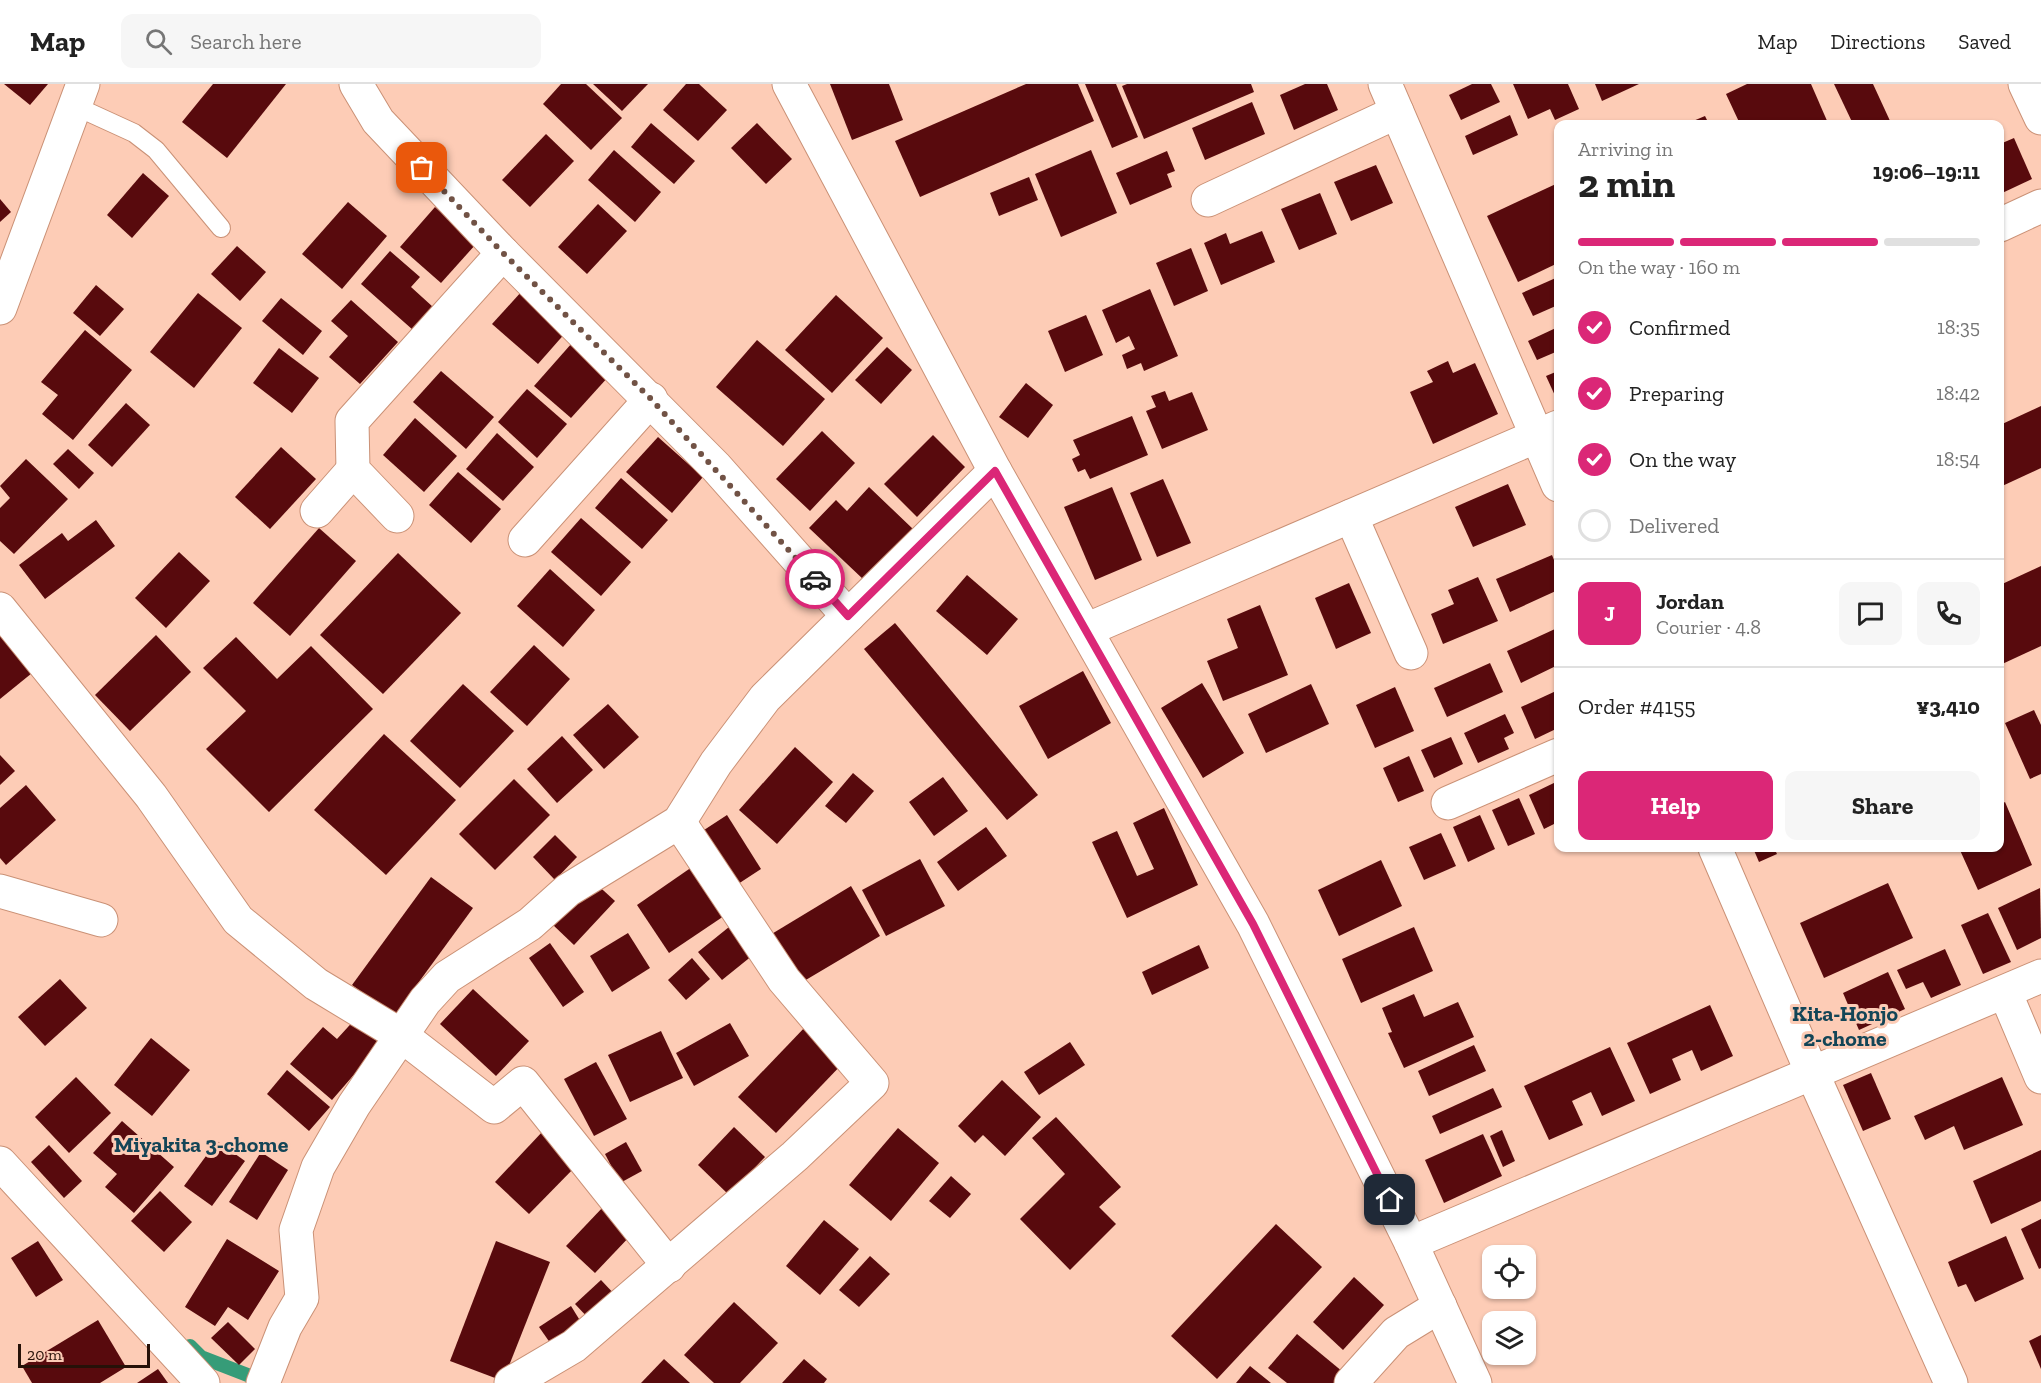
<!DOCTYPE html>
<html lang="en">
<head>
<meta charset="utf-8">
<style>
	:root { --surface:#fff; --page:#f6f6f6; --text:#222; --muted:#767676; --line:#e0e0e0; --accent:#db2777 }
	body { margin:0; font-family:"Zilla Slab",serif; background:var(--page); color:var(--text); height:100vh; display:flex; flex-direction:column; font-size:22px; white-space:nowrap }
	* { box-sizing:border-box; margin:0 }
	p { font-size:20px; color:var(--muted) }
	.icon { flex:none; width:33px; height:33px; fill:none; stroke:currentColor; stroke-width:2; stroke-linecap:round; stroke-linejoin:round }
	.map { position:relative; flex:1; overflow:hidden }
	.side { position:absolute; left:1554px; top:36px; width:450px; height:732px; display:flex; flex-direction:column; background:var(--surface); border-radius:12px; box-shadow:0 2px 4px #0004 }
	.side>* { flex:none }
	.tools { position:absolute; left:1482px; top:1161px; display:grid; gap:12px }
	.tools a { display:grid; place-items:center; width:54px; height:54px; border-radius:12px; background:var(--surface); box-shadow:0 2px 4px #0004; font-size:30px }
	.scale { position:absolute; left:18px; bottom:15px; width:132px; box-sizing:border-box; padding-left:6px; border:3px solid #261108; border-top:0; font-size:16px; line-height:21px; white-space:nowrap; color:#261108; -webkit-text-stroke:4px #fdccb6; paint-order:stroke }
	.pin { position:absolute; display:grid; place-items:center; width:51px; height:51px; color:#fff; margin:-26px; border-radius:12px; box-shadow:0 3px 9px #0006 }
	.courier { position:absolute; display:grid; place-items:center; width:60px; height:60px; margin:-30px; border:4px solid #db2777; border-radius:50%; background:#fff; color:#222; box-shadow:0 2px 8px #0007 }
	.head em { font-style:normal; font-weight:800 }
	.head div { display:flex; flex-direction:column-reverse }
	.head { display:flex; align-items:center; justify-content:space-between; height:102px; padding:0 24px }
	h1 { font-size:39px; font-weight:800; line-height:45px }
	.bar { display:grid; grid-template-columns:repeat(4,1fr); gap:9px 6px; align-content:center; height:72px; padding:0 24px }
	.bar i { height:8px; border-radius:4px; background:var(--line) }
	.bar .active { background:var(--accent) }
	.bar p { grid-column:span 4 }
	.line { display:flex; align-items:center; gap:15px; padding:0 24px; border-top:2px solid var(--line) }
	.line div { flex:1 }
	.round { display:grid; place-items:center; flex:none; width:63px; height:63px; border-radius:12px; background:var(--page) }
	ol { padding:0 24px; list-style:none }
	li { display:flex; align-items:center; gap:18px; height:66px }
	li p { margin-inline-start:auto }
	li .icon { padding:6px; border-radius:50%; background:var(--accent); color:#fff; stroke-width:4 }
	li:last-child { color:var(--muted) }
	li i { width:33px; height:33px; border:3px solid var(--line); border-radius:50% }
	.button { display:flex; gap:12px; margin-top:auto; padding:12px 24px }
	.button a { flex:1; height:69px; border-radius:12px; background:var(--accent); color:#fff; font-size:24px; font-weight:800; line-height:69px; text-align:center }
	.button a+a { background:var(--page); color:var(--text) }
	header { display:flex; align-items:center; gap:36px; box-sizing:border-box; height:84px; padding:0 30px; background:var(--surface); border-bottom:2px solid var(--line) }
	header strong { font-size:28px }
	nav { display:flex; gap:33px; margin-inline-start:auto; font-size:21px }
	.search { width:420px; height:54px; background:var(--page); display:flex; align-items:center; gap:15px; box-sizing:border-box; padding:0 21px; border-radius:12px; color:var(--muted); font-size:22px }
	.map>svg:first-child { display:block }
	.lines { fill:none; stroke-linecap:round; stroke-linejoin:round }
	.stream { stroke:#369c78; stroke-width:14 }
	.building { fill:#580a0d }
	.service-casing { stroke:#ca9176; stroke-width:20 }
	.minor-casing { stroke:#ca9176; stroke-width:35 }
	.tertiary-casing { stroke:#ca9176; stroke-width:35 }
	.service { stroke:#fff; stroke-width:18 }
	.minor { stroke:#fff; stroke-width:33 }
	.tertiary { stroke:#fff; stroke-width:33 }
	.done { stroke:#715245; stroke-width:6; stroke-dasharray:0 10.8 }
	.route { stroke:#db2777; stroke-width:8 }
	.labels { text-anchor:middle; stroke-width:6; stroke-linejoin:round; paint-order:stroke }
	.neighbourhood-label { font-size:22px; font-weight:bold; fill:#134557; stroke:#fdccb6 }
</style>
</head>
<body>
<header>
<strong>Map</strong>
<div class="search"><svg class="icon" aria-label="search" viewBox="0 0 24 24"><circle cx="10" cy="10" r="6"/><path d="M15 15l6 6"/></svg>Search here</div>
<nav><a>Map</a><a>Directions</a><a>Saved</a></nav>
</header>
<div class="map">
<svg width="2041" height="1299" viewBox="0 0 2041 1299">
	<rect width="100%" height="100%" fill="#fdccb6"/>
	<g class="lines">
		<path class="stream" d="M190,1262L201,1273L263,1297"/>
	</g>
	<g class="building">
		<path d="M4,0H48L30,21Z"/>
		<path d="M213,0H286L227,74L182,38Z"/>
		<path d="M561,0H586L622,34L591,66L543,20Z"/>
		<path d="M593,0H648L622,27Z"/>
		<path d="M686,0H699L727,26L698,57L663,26Z"/>
		<path d="M830,0H889L903,36L852,56Z"/>
		<path d="M1026,0H1078L1094,37L920,113L895,57Z"/>
		<path d="M1085,0H1116L1138,53L1112,64Z"/>
		<path d="M1127,0H1251L1254,8L1144,55L1122,2Z"/>
		<path d="M1305,0H1327L1338,26L1294,46L1280,11Z"/>
		<path d="M1472,0H1491L1500,18L1461,36L1449,11Z"/>
		<path d="M1513,0H1568L1579,25L1555,36L1550,25L1528,35Z"/>
		<path d="M1595,0H1639L1602,17Z"/>
		<path d="M1747,0H1811L1828,39L1740,40L1726,10Z"/>
		<path d="M1834,0H1873L1891,39L1853,40Z"/>
		<path d="M1252,18L1265,50L1205,76L1192,44Z"/>
		<path d="M1510,31L1518,51L1473,71L1465,52Z"/>
		<path d="M1705,32L1709,40H1686Z"/>
		<path d="M651,39L695,77L674,100L631,63Z"/>
		<path d="M757,39L792,75L766,100L731,64Z"/>
		<path d="M546,50L574,77L530,123L502,96Z"/>
		<path d="M2014,54L2032,95L2000,110V60Z"/>
		<path d="M614,66L661,108L635,138L588,96Z"/>
		<path d="M1091,66L1117,129L1061,153L1035,90Z"/>
		<path d="M1167,67L1175,87L1167,90L1172,103L1130,121L1116,89Z"/>
		<path d="M1376,81L1393,119L1351,137L1334,98Z"/>
		<path d="M143,89L169,112L132,154L107,131Z"/>
		<path d="M1029,93L1038,116L999,132L990,109Z"/>
		<path d="M1558,99V179L1518,198L1487,132Z"/>
		<path d="M1320,109L1337,150L1299,166L1281,125Z"/>
		<path d="M0,115L11,128L0,138Z"/>
		<path d="M348,118L387,152L342,205L302,170Z"/>
		<path d="M598,120L627,147L587,190L558,163Z"/>
		<path d="M435,123L476,160L441,199L400,163Z"/>
		<path d="M1262,147L1275,178L1221,201L1204,159L1226,149L1230,160Z"/>
		<path d="M237,162L266,188L240,217L211,190Z"/>
		<path d="M1191,164L1208,207L1174,222L1156,179Z"/>
		<path d="M390,167L420,193L411,203L433,223L413,246L361,200Z"/>
		<path d="M1558,193V221L1533,232L1522,209Z"/>
		<path d="M96,201L124,225L100,252L73,229Z"/>
		<path d="M1150,205L1178,272L1144,287L1141,279L1127,285L1122,271L1135,265L1129,252L1116,259L1102,226Z"/>
		<path d="M522,207L567,247L538,280L492,240Z"/>
		<path d="M198,209L242,244L194,304L150,268Z"/>
		<path d="M836,211L883,254L832,309L785,266Z"/>
		<path d="M281,214L322,247L303,271L262,237Z"/>
		<path d="M351,216L398,258L360,300L329,273L348,252L331,237Z"/>
		<path d="M1086,231L1103,271L1065,288L1048,247Z"/>
		<path d="M1558,243V267L1537,276L1528,257Z"/>
		<path d="M85,246L132,286L73,356L42,330L58,311L41,298Z"/>
		<path d="M757,256L825,315L783,362L716,303Z"/>
		<path d="M572,259L609,292L571,334L534,302Z"/>
		<path d="M887,263L912,286L881,320L855,296Z"/>
		<path d="M279,264L319,294L292,329L253,299Z"/>
		<path d="M1448,277L1453,289L1475,279L1498,330L1433,360L1410,308L1433,298L1427,287Z"/>
		<path d="M441,287L494,333L466,365L413,318Z"/>
		<path d="M1558,287V315L1557,316L1546,292Z"/>
		<path d="M1026,299L1053,321L1028,354L999,333Z"/>
		<path d="M527,305L567,340L537,374L498,338Z"/>
		<path d="M1165,307L1169,317L1192,308L1208,346L1162,365L1146,327L1156,323L1151,312Z"/>
		<path d="M126,319L150,341L112,383L88,361Z"/>
		<path d="M2041,322V384L2000,403V341Z"/>
		<path d="M1132,332L1148,371L1090,395L1085,385L1078,388L1072,375L1080,371L1073,356Z"/>
		<path d="M415,334L457,372L424,408L383,371Z"/>
		<path d="M822,347L855,379L810,427L776,395Z"/>
		<path d="M497,349L534,383L503,417L466,385Z"/>
		<path d="M933,351L965,383L917,433L884,400Z"/>
		<path d="M658,353L703,393L672,429L626,388Z"/>
		<path d="M281,363L316,395L270,445L235,413Z"/>
		<path d="M68,365L94,389L79,405L53,380Z"/>
		<path d="M26,375L68,415L14,470L0,457V424L10,414L0,402Z"/>
		<path d="M458,388L501,425L471,459L429,421Z"/>
		<path d="M621,394L668,436L642,465L595,424Z"/>
		<path d="M1163,395L1191,459L1157,473L1130,409Z"/>
		<path d="M1508,400L1526,441L1473,463L1455,423Z"/>
		<path d="M869,403L913,445L864,496L809,444L836,416L847,427Z"/>
		<path d="M1112,403L1142,476L1095,496L1064,423Z"/>
		<path d="M581,434L631,478L601,512L551,468Z"/>
		<path d="M96,436L115,462L45,515L19,481L62,449L68,457Z"/>
		<path d="M319,444L356,477L290,552L253,519Z"/>
		<path d="M179,468L210,497L166,544L135,514Z"/>
		<path d="M398,469L461,529L383,610L320,551Z"/>
		<path d="M1552,471L1558,486V506L1510,528L1496,495Z"/>
		<path d="M2041,482V562L2000,581V501Z"/>
		<path d="M550,485L595,526L563,563L517,522Z"/>
		<path d="M967,491L1018,535L987,571L936,527Z"/>
		<path d="M1478,493L1498,537L1443,560L1431,530L1454,520L1448,506Z"/>
		<path d="M1349,499L1371,549L1336,565L1315,514Z"/>
		<path d="M1260,521L1288,591L1223,617L1207,577L1238,564L1227,535Z"/>
		<path d="M895,539L1038,711L1007,736L864,565Z"/>
		<path d="M0,540L37,585L0,615Z"/>
		<path d="M1555,545L1558,553V581L1521,599L1507,567Z"/>
		<path d="M156,551L191,588L130,647L95,611Z"/>
		<path d="M236,553L277,595L311,562L373,625L269,728L206,665L246,627L203,584Z"/>
		<path d="M534,561L570,595L527,642L490,608Z"/>
		<path d="M1490,579L1503,608L1447,633L1434,604Z"/>
		<path d="M1083,587L1111,639L1048,675L1019,622Z"/>
		<path d="M1202,599L1244,669L1203,694L1161,624Z"/>
		<path d="M463,600L514,647L460,704L410,657Z"/>
		<path d="M1311,600L1329,640L1266,669L1248,630Z"/>
		<path d="M1395,603L1414,647L1375,664L1356,621Z"/>
		<path d="M1556,607L1558,613V644L1535,655L1521,623Z"/>
		<path d="M608,620L639,653L604,685L573,651Z"/>
		<path d="M2034,626L2041,641V690L2030,695L2005,639Z"/>
		<path d="M1505,630L1514,649L1504,654L1509,665L1478,679L1464,649Z"/>
		<path d="M384,650L456,716L386,791L314,726Z"/>
		<path d="M562,652L593,686L557,719L527,685Z"/>
		<path d="M1451,653L1463,680L1434,694L1421,666Z"/>
		<path d="M795,663L833,698L777,760L739,726Z"/>
		<path d="M0,671L15,687L0,701Z"/>
		<path d="M1409,672L1424,707L1398,718L1383,684Z"/>
		<path d="M853,689L874,707L846,739L825,722Z"/>
		<path d="M943,693L968,727L934,752L909,718Z"/>
		<path d="M514,695L550,731L495,786L459,750Z"/>
		<path d="M1558,697V738L1544,745L1529,711Z"/>
		<path d="M26,701L56,736L6,781L0,774V724Z"/>
		<path d="M1519,714L1535,750L1508,762L1492,726Z"/>
		<path d="M2005,718L2032,781L1978,806L1959,764H2000V721Z"/>
		<path d="M1164,724L1198,801L1127,834L1092,758L1117,747L1137,792L1154,785L1133,739Z"/>
		<path d="M727,731L761,785L735,802L701,748Z"/>
		<path d="M1480,731L1495,765L1468,778L1453,743Z"/>
		<path d="M986,743L1007,772L958,807L937,778Z"/>
		<path d="M1441,749L1456,782L1424,796L1409,763Z"/>
		<path d="M555,751L577,773L555,796L533,773Z"/>
		<path d="M1753,764H1774L1777,770L1759,778Z"/>
		<path d="M920,775L945,822L886,852L862,806Z"/>
		<path d="M1381,776L1402,822L1339,852L1318,806Z"/>
		<path d="M692,783L724,832L669,869L637,821Z"/>
		<path d="M431,793L473,824L394,932L352,901Z"/>
		<path d="M592,796L615,817L574,861L552,840Z"/>
		<path d="M1888,799L1913,854L1824,894L1800,839Z"/>
		<path d="M851,802L880,852L799,900L770,851Z"/>
		<path d="M2040,804L2041,854L2017,866L1998,824Z"/>
		<path d="M1988,829L2011,878L1983,890L1961,841Z"/>
		<path d="M729,843L753,871L722,896L698,868Z"/>
		<path d="M1414,843L1433,887L1361,919L1342,875Z"/>
		<path d="M628,849L650,884L612,908L590,872Z"/>
		<path d="M550,859L584,908L563,923L529,874Z"/>
		<path d="M1199,861L1209,884L1152,911L1142,888Z"/>
		<path d="M1945,865L1961,901L1931,914L1923,898L1906,905L1897,886Z"/>
		<path d="M692,874L710,895L686,916L668,896Z"/>
		<path d="M1888,888L1905,925L1859,946L1843,909Z"/>
		<path d="M60,895L87,924L45,962L18,933Z"/>
		<path d="M473,905L529,957L496,992L440,940Z"/>
		<path d="M1414,910L1424,933L1458,918L1474,953L1404,984L1388,949L1392,948L1382,924Z"/>
		<path d="M1710,921L1733,972L1701,987L1692,966L1672,975L1681,996L1650,1010L1627,959Z"/>
		<path d="M358,932L384,956L332,1016L290,980L323,943L337,955Z"/>
		<path d="M730,939L749,972L694,1002L676,969Z"/>
		<path d="M807,941L845,977L776,1049L738,1013Z"/>
		<path d="M661,947L683,994L630,1018L608,971Z"/>
		<path d="M151,954L190,986L152,1032L114,1001Z"/>
		<path d="M1070,958L1085,981L1039,1011L1024,988Z"/>
		<path d="M1474,961L1486,987L1429,1012L1418,987Z"/>
		<path d="M1610,963L1635,1017L1602,1032L1591,1008L1572,1017L1583,1041L1549,1056L1524,1002Z"/>
		<path d="M596,978L627,1035L594,1052L564,995Z"/>
		<path d="M287,986L330,1023L309,1047L267,1010Z"/>
		<path d="M1871,989L1891,1035L1863,1047L1843,1001Z"/>
		<path d="M76,993L111,1029L69,1069L35,1033Z"/>
		<path d="M2002,993L2023,1041L1964,1066L1954,1042L1925,1056L1914,1032Z"/>
		<path d="M1002,996L1041,1033L1005,1072L983,1051L975,1059L958,1042Z"/>
		<path d="M1493,1004L1502,1023L1440,1050L1432,1032Z"/>
		<path d="M1056,1033L1121,1103L1099,1123L1116,1140L1070,1186L1020,1135L1065,1090L1032,1054Z"/>
		<path d="M122,1037L174,1083L134,1129L105,1103L117,1090L93,1069Z"/>
		<path d="M734,1043L765,1073L729,1111L698,1081Z"/>
		<path d="M898,1044L939,1079L891,1137L849,1101Z"/>
		<path d="M1502,1046L1515,1077L1503,1083L1490,1052Z"/>
		<path d="M543,1047L578,1080L529,1130L495,1098Z"/>
		<path d="M1483,1050L1502,1092L1444,1119L1425,1076Z"/>
		<path d="M217,1057L245,1077L212,1122L184,1102Z"/>
		<path d="M626,1058L642,1087L620,1099L605,1070Z"/>
		<path d="M49,1061L82,1097L64,1114L31,1078Z"/>
		<path d="M2041,1066V1117L1991,1140L1973,1097Z"/>
		<path d="M261,1068L288,1086L257,1136L229,1118Z"/>
		<path d="M951,1092L971,1110L950,1134L929,1117Z"/>
		<path d="M160,1107L192,1138L164,1168L131,1137Z"/>
		<path d="M604,1122L633,1149L595,1189L566,1162Z"/>
		<path d="M2041,1135V1184L2039,1185L2021,1145Z"/>
		<path d="M824,1136L859,1165L820,1211L786,1182Z"/>
		<path d="M1276,1140L1322,1183L1217,1295L1171,1252Z"/>
		<path d="M2006,1152L2024,1195L1975,1218L1966,1200L1958,1203L1948,1178Z"/>
		<path d="M227,1155L279,1187L248,1236L228,1223L215,1242L185,1223Z"/>
		<path d="M38,1157L63,1196L36,1213L11,1174Z"/>
		<path d="M496,1157L550,1178L503,1297L450,1277Z"/>
		<path d="M870,1172L890,1190L859,1223L839,1206Z"/>
		<path d="M1354,1193L1384,1221L1343,1266L1313,1238Z"/>
		<path d="M601,1196L617,1213L591,1237L575,1220Z"/>
		<path d="M734,1218L778,1259L740,1299H714L684,1271Z"/>
		<path d="M571,1222L584,1243L553,1263L539,1243Z"/>
		<path d="M98,1236L126,1283L100,1299H32L22,1282Z"/>
		<path d="M228,1238L255,1265L239,1281L211,1254Z"/>
		<path d="M1297,1250L1343,1288L1334,1299H1287L1268,1284Z"/>
		<path d="M2041,1251V1285L2029,1257Z"/>
		<path d="M664,1275L690,1299H641Z"/>
		<path d="M804,1275L827,1295L824,1299H782Z"/>
		<path d="M1250,1282L1271,1299H1236Z"/>
		<path d="M158,1285L168,1299H137Z"/>
	</g>
	<g class="lines">
		<g class="service-casing">
			<path id="service" d="M75,22L134,49L156,66L221,144"/>
		</g>
		<g class="minor-casing">
			<g id="minor">
				<path d="M356,0L378,37L503,169L716,383L848,532"/>
				<path d="M1385,0L1558,401"/>
				<path d="M2025,0L2041,34"/>
				<path d="M1208,116L1397,28"/>
				<path d="M2000,141L2041,122"/>
				<path d="M0,224L83,0"/>
				<path d="M317,427L353,386"/>
				<path d="M397,432L353,386L352,337L503,169"/>
				<path d="M1351,432L1411,569"/>
				<path d="M525,456L651,315"/>
				<path d="M0,525L151,712L238,836L316,900L402,952L494,1023L523,999L669,1182"/>
				<path d="M1086,546L1558,343"/>
				<path d="M1448,719L1558,671"/>
				<path d="M1715,764L1813,991L1951,1299"/>
				<path d="M0,807L101,836"/>
				<path d="M2005,908L2041,993"/>
				<path d="M0,1079L203,1299"/>
				<path d="M1411,1159L2041,892"/>
				<path d="M263,1299L285,1243L302,1214L296,1146L318,1083L354,1021L425,917L447,893L530,840L568,806L679,738L716,679L765,614L995,387"/>
				<path d="M511,1299L574,1262L795,1072L872,999L784,896L679,738"/>
				<path d="M1351,1299L1396,1249L1440,1222"/>
			</g>
		</g>
		<g class="tertiary-casing">
			<path id="tertiary" d="M789,0L995,387L1253,840L1411,1159L1475,1299"/>
		</g>
		<use href="#service" class="service"/>
		<use href="#minor" class="minor"/>
		<use href="#tertiary" class="tertiary"/>
	</g>
	<g class="lines">
		<path class="done" d="M422,84L503,169L651,315L815,495"/>
		<path class="route" d="M815,495L848,532L995,387L1253,840L1390,1116"/>
	</g>
	<g class="labels">
		<g class="neighbourhood-label">
			<text x="1845" y="937">Kita-Honjo<tspan x="1845" dy="25">2-chome</tspan></text>
			<text x="201" y="1068">Miyakita 3-chome</text>
		</g>
	</g>
</svg>
<div class="tools">
<a><svg class="icon" aria-label="locate" viewBox="0 0 24 24"><circle cx="12" cy="12" r="6"/><path d="M12 2v4M12 18v4M2 12h4M18 12h4"/></svg></a>
<a><svg class="icon" aria-label="layers" viewBox="0 0 24 24"><path d="M12 4l9 5-9 5-9-5zM3 14l9 5 9-5"/></svg></a>
</div>
<div class="scale">20 m</div>
<div class="pin" style="left:422px;top:84px;background:#ea580c"><svg class="icon" aria-label="bag" viewBox="0 0 24 24"><path d="M5 8h14l-1 12H6zM9 8a3 3 0 0 1 6 0"/></svg></div>
<div class="pin" style="left:1390px;top:1116px;background:#1f2937"><svg class="icon" aria-label="home" viewBox="0 0 24 24"><path d="M3 11l9-7 9 7M6 9v11h12V9"/></svg></div>
<div class="courier" style="left:815px;top:495px"><svg class="icon" aria-label="car" viewBox="0 0 24 24"><path d="M5 17H2v-5l4-1 3-4h7l3 4 3 1v5h-3M9 17h6M6 11h13"/><circle cx="7" cy="17" r="2"/><circle cx="17" cy="17" r="2"/></svg></div>
<section class="side">
<div class="head"><div><h1>2 min</h1><p>Arriving in</p></div><em>19:06–19:11</em></div>
<div class="bar"><i class="active"></i><i class="active"></i><i class="active"></i><i></i><p>On the way · 160 m</p></div>
<ol>
<li><svg class="icon" aria-label="check" viewBox="0 0 24 24"><path d="M5 12l5 5 9-10"/></svg>Confirmed<p>18:35</p></li>
<li><svg class="icon" aria-label="check" viewBox="0 0 24 24"><path d="M5 12l5 5 9-10"/></svg>Preparing<p>18:42</p></li>
<li><svg class="icon" aria-label="check" viewBox="0 0 24 24"><path d="M5 12l5 5 9-10"/></svg>On the way<p>18:54</p></li>
<li><i></i>Delivered</li>
</ol>
<div class="line" style="height:108px"><b class="round" style="background:var(--accent);color:#fff">J</b><div><b>Jordan</b><p>Courier · 4.8</p></div><a class="round"><svg class="icon" aria-label="chat" viewBox="0 0 24 24"><path d="M4 5h16v11H9l-5 4z"/></svg></a><a class="round"><svg class="icon" aria-label="phone" viewBox="0 0 24 24"><path d="M5 4h4l2 5-3 2q2 4 5 5l2-3 5 2v4C11 20 4 13 5 4z"/></svg></a></div>
<div class="line" style="height:78px"><div>Order #4155</div><b>¥3,410</b></div>
<div class="button"><a>Help</a><a>Share</a></div>
</section>
</div>
</body>
</html>
